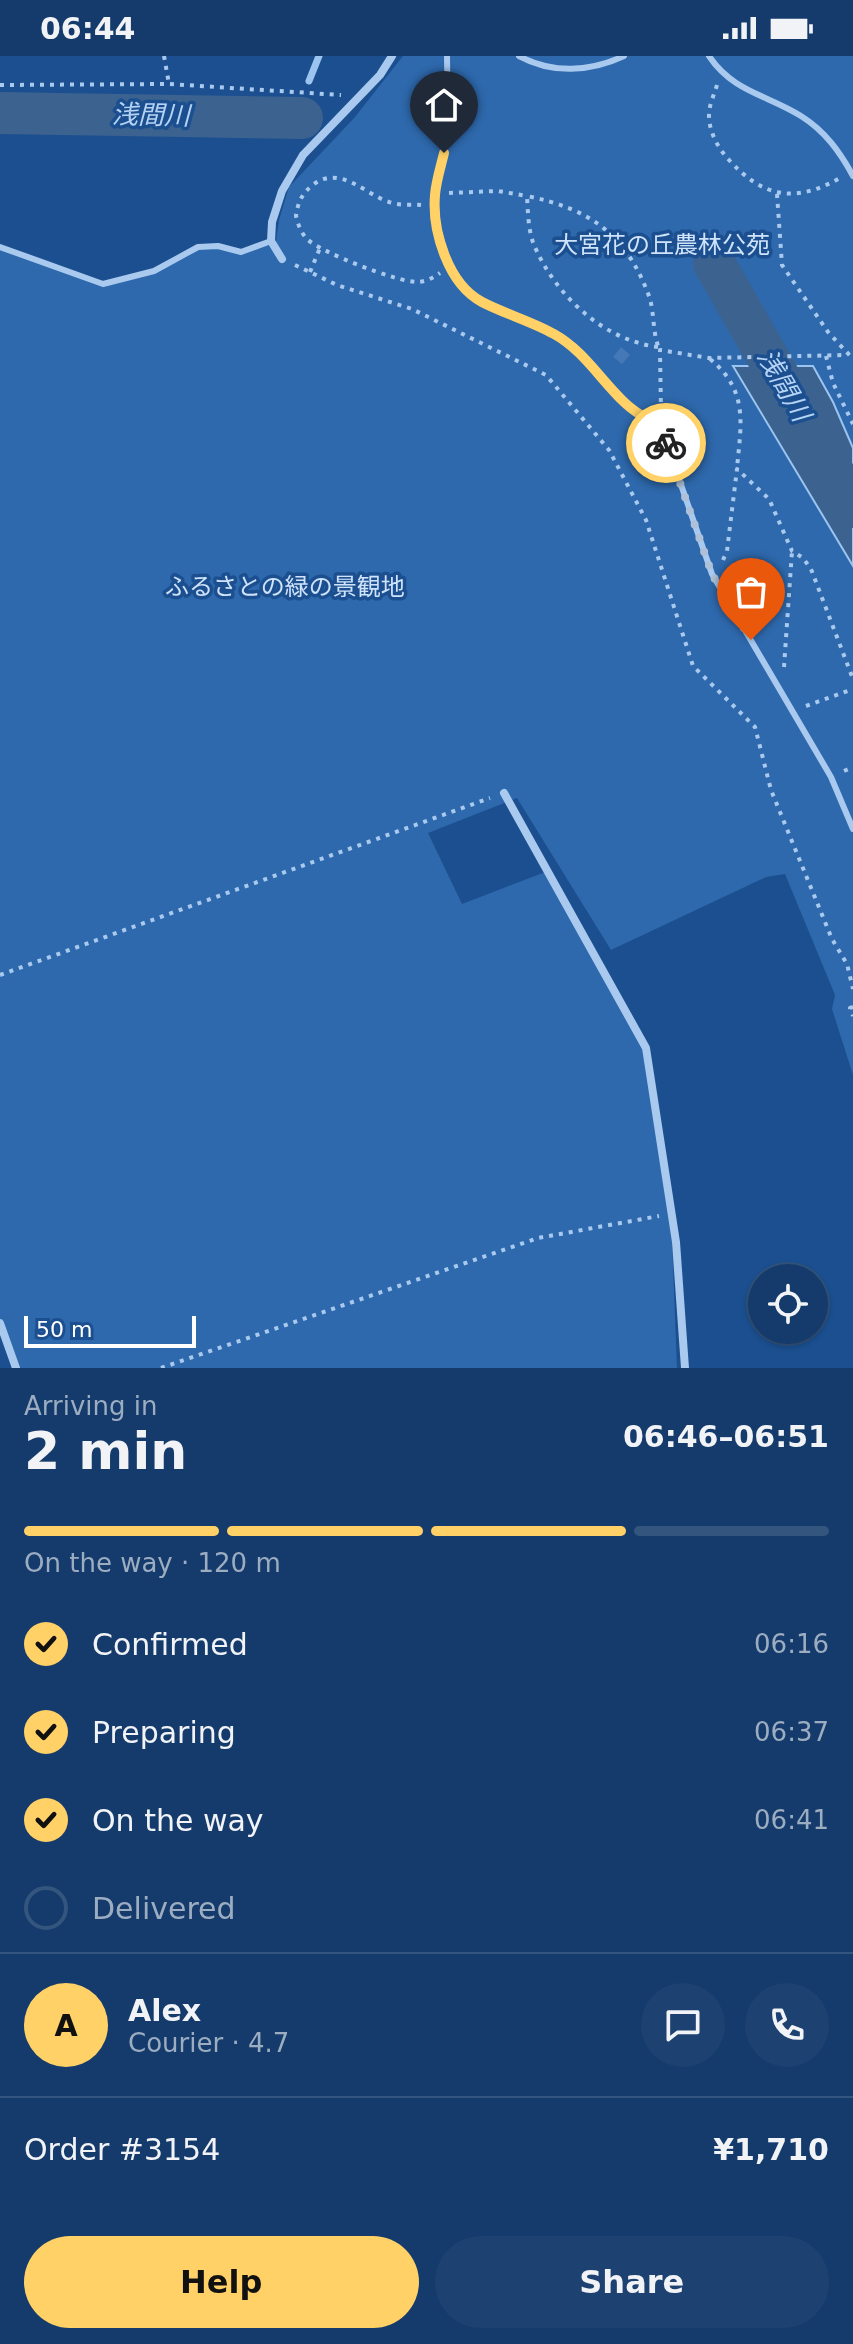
<!DOCTYPE html>
<html lang="en">
<head>
<meta charset="utf-8">
<style>
	:root { --surface:#143b6b; --page:#1d4271; --text:#f1f3f6; --muted:#9dadc1; --line:#33557e; --accent:#ffd166 }
	body { margin:0; font-family:"DejaVu Sans","Noto Sans JP",sans-serif; background:var(--page); color:var(--text); height:100vh; display:flex; flex-direction:column; font-size:30px; white-space:nowrap }
	* { box-sizing:border-box; margin:0 }
	p { font-size:26px; color:var(--muted) }
	.icon { flex:none; width:44px; height:44px; fill:none; stroke:currentColor; stroke-width:2; stroke-linecap:round; stroke-linejoin:round }
	.map { position:relative; height:1312px; overflow:hidden }
	.sheet { display:flex; flex-direction:column; background:var(--surface); flex:1 }
	.sheet>* { flex:none }
	.controls { position:absolute; left:748px; top:1208px; display:grid; gap:16px }
	.controls a { display:grid; place-items:center; width:80px; height:80px; border-radius:50%; background:var(--surface); box-shadow:0 2px 6px #0004,0 0 0 2px var(--line); font-size:40px }
	.scale { position:absolute; left:24px; bottom:20px; width:172px; box-sizing:border-box; padding-left:8px; border:4px solid #fff; border-top:0; font-size:22px; line-height:28px; white-space:nowrap; color:#fff; -webkit-text-stroke:6px #1b4f8f; paint-order:stroke }
	.pin { position:absolute; display:grid; place-items:center; width:68px; height:68px; color:#fff; margin:-82px -34px; border-radius:50% 50% 50% 0; rotate:-45deg; box-shadow:0 0 8px #0007 }
	.pin .icon { rotate:45deg }
	.courier { position:absolute; display:grid; place-items:center; width:80px; height:80px; margin:-40px; border:6px solid #ffd166; border-radius:50%; background:#fff; color:#222; box-shadow:0 2px 10px #0007 }
	.summary em { font-style:normal; font-weight:800 }
	.summary div { display:flex; flex-direction:column-reverse }
	.summary { display:flex; align-items:center; justify-content:space-between; height:136px; padding:0 24px }
	h1 { font-size:52px; font-weight:800; line-height:60px }
	.bar { display:grid; grid-template-columns:repeat(4,1fr); gap:12px 8px; align-content:center; height:96px; padding:0 24px }
	.bar i { height:10px; border-radius:6px; background:var(--line) }
	.bar .selected { background:var(--accent) }
	.bar p { grid-column:span 4 }
	.line { display:flex; align-items:center; gap:20px; padding:0 24px; border-top:2px solid var(--line) }
	.line div { flex:1 }
	.round { display:grid; place-items:center; flex:none; width:84px; height:84px; border-radius:42px; background:var(--page) }
	ol { padding:0 24px; list-style:none }
	li { display:flex; align-items:center; gap:24px; height:88px }
	li p { margin-inline-start:auto }
	li .icon { padding:8px; border-radius:50%; background:var(--accent); color:#111; stroke-width:4 }
	li:last-child { color:var(--muted) }
	li i { width:44px; height:44px; border:4px solid var(--line); border-radius:50% }
	.primary-button { display:flex; gap:16px; margin-top:auto; padding:16px 24px }
	.primary-button a { flex:1; height:92px; border-radius:48px; background:var(--accent); color:#111; font-size:32px; font-weight:800; line-height:92px; text-align:center }
	.primary-button a+a { background:var(--page); color:var(--text) }
	.status { display:flex; justify-content:space-between; align-items:center; height:56px; padding:0 40px; background:var(--surface); direction:ltr }
	.status svg { height:22px; fill:currentColor }
	.map>svg:first-child { display:block }
	.green { fill:#2e69ad }
	.water { fill:#3c6290; stroke:#9cc4f0; stroke-width:2 }
	.lines { fill:none; stroke-linecap:round; stroke-linejoin:round }
	.stream { stroke:#9cc4f0; stroke-width:7 }
	.river { stroke:#3c6290; stroke-width:42 }
	.building { fill:#4478b7 }
	.path { stroke:#a9c9ee; stroke-width:4; stroke-dasharray:4 6; stroke-linecap:butt }
	.service { stroke:#a9c9ee; stroke-width:6 }
	.minor { stroke:#a9c9ee; stroke-width:8 }
	.done { stroke:#afc1d8; stroke-width:8; stroke-dasharray:0 14.4 }
	.route { stroke:#ffd166; stroke-width:10 }
	.labels { text-anchor:middle; stroke-width:7; stroke-linejoin:round; paint-order:stroke }
	.park-label { font-size:24px; fill:#cfe3fa; stroke:#1b4f8f }
	.water-label { font-size:26px; font-style:italic; fill:#b5d3f5; stroke:#1b4f8f }
</style>
</head>
<body>
<div class="status"><b>06:44</b><svg viewBox="0 0 49 12"><path d="M0 12V9h3v3zM5 12V6h3v6zM10 12V3h3v9zM15 12V0h3v12zM26 1h20v11H26zM47 4h2v5h-2z"/></svg></div>
<div class="map">
<svg width="853" height="1312" viewBox="0 0 853 1312">
	<rect width="100%" height="100%" fill="#1b4f8f"/>
	<path class="green" d="M403,0H853V1019L832,953L835,939L785,818L766,821L611,894L517,742L428,777L462,848L548,815L646,992L671,1158L677,1312H16L0,1267V191L103,228L154,215L198,191L218,190L241,196L276,185L279,164L289,131L355,61Z"/>
	<path class="water" d="M733,310H813L833,346L853,392V510Z"/>
	<g class="lines">
		<path class="stream" d="M309,25L319,0"/>
		<g class="river">
			<path d="M0,57L302,62"/>
			<path d="M714,207L853,451"/>
		</g>
	</g>
	<path class="building" d="M621,291L630,299L622,308L613,301Z"/>
	<g class="lines">
		<g class="path">
			<path d="M164,0L169,28"/>
			<path d="M0,29L169,28L341,39"/>
			<path d="M717,29C714,39 709,49 709,59C709,76 718,92 729,104C763,141 794,148 840,122"/>
			<path d="M449,137L498,135L527,140"/>
			<path d="M777,138L782,209L828,276L853,303"/>
			<path d="M421,149C411,148 399,150 389,146C365,138 340,109 314,128C302,137 298,146 296,160C298,168 301,177 307,183C320,196 397,226 417,226C425,226 433,222 440,217"/>
			<path d="M295,209L337,229L412,253L546,319L609,394L646,464L693,610L755,671L771,734L832,883L847,908L853,933"/>
			<path d="M310,216L320,192"/>
			<path d="M658,291C602,284 555,238 534,189C528,174 528,156 527,140C590,153 626,178 649,240C655,257 652,279 660,294"/>
			<path d="M826,300L833,327L853,368"/>
			<path d="M710,303C749,335 741,368 737,412"/>
			<path d="M661,356L660,294L709,302L847,299"/>
			<path d="M723,504L727,495L737,413L769,443L792,495L803,502L811,513L853,623"/>
			<path d="M784,611L792,495"/>
			<path d="M806,650L853,633"/>
			<path d="M844,715L853,711"/>
			<path d="M0,919L490,742"/>
			<path d="M853,951L850,952L853,960"/>
			<path d="M161,1312L538,1182L659,1160"/>
		</g>
		<g class="service">
			<path d="M447,0L448,75L435,140L437,170L449,208L463,231L481,245L553,277L575,291L624,347L662,374L712,518L831,721L853,773"/>
			<path d="M519,0C552,18 590,16 624,0"/>
			<path d="M709,0C733,36 768,39 801,60C825,75 840,96 853,120"/>
			<path d="M0,191L103,228L154,215L198,191L218,190L241,196L271,185"/>
		</g>
		<g class="minor">
			<path d="M282,203L271,185L272,166L282,135L303,99L380,19L392,0"/>
			<path d="M504,737L646,992L676,1186L685,1312"/>
			<path d="M0,1267L16,1312"/>
		</g>
	</g>
	<g class="lines">
		<path class="done" d="M666,387L712,518L751,584"/>
		<path class="route" d="M444,97C441,110 436,125 435,139C432,175 448,228 482,246C505,258 531,265 554,278C583,294 600,323 624,346C639,361 659,366 666,387"/>
	</g>
	<g class="labels">
		<g class="park-label">
			<text x="662" y="197">大宮花の丘農林公苑</text>
			<text x="285" y="539">ふるさとの緑の景観地</text>
		</g>
		<g class="water-label">
			<text transform="translate(151 59) rotate(1)" y="9">浅間川</text>
			<text transform="translate(784 329) rotate(60)" y="9">浅間川</text>
		</g>
	</g>
</svg>
<div class="controls">
<a><svg class="icon" aria-label="locate" viewBox="0 0 24 24"><circle cx="12" cy="12" r="6"/><path d="M12 2v4M12 18v4M2 12h4M18 12h4"/></svg></a>
</div>
<div class="scale">50 m</div>
<div class="pin" style="left:751px;top:584px;background:#ea580c"><svg class="icon" aria-label="bag" viewBox="0 0 24 24"><path d="M5 8h14l-1 12H6zM9 8a3 3 0 0 1 6 0"/></svg></div>
<div class="pin" style="left:444px;top:97px;background:#1f2937"><svg class="icon" aria-label="home" viewBox="0 0 24 24"><path d="M3 11l9-7 9 7M6 9v11h12V9"/></svg></div>
<div class="courier" style="left:666px;top:387px"><svg class="icon" aria-label="bike" viewBox="0 0 24 24"><circle cx="6" cy="16" r="4"/><circle cx="18" cy="16" r="4"/><path d="M6 16l4-8h5l3 8M10 8l3 8H6M13 5h3"/></svg></div>
</div>
<section class="sheet">
<div class="summary"><div><h1>2 min</h1><p>Arriving in</p></div><em>06:46–06:51</em></div>
<div class="bar"><i class="selected"></i><i class="selected"></i><i class="selected"></i><i></i><p>On the way · 120 m</p></div>
<ol>
<li><svg class="icon" aria-label="check" viewBox="0 0 24 24"><path d="M5 12l5 5 9-10"/></svg>Confirmed<p>06:16</p></li>
<li><svg class="icon" aria-label="check" viewBox="0 0 24 24"><path d="M5 12l5 5 9-10"/></svg>Preparing<p>06:37</p></li>
<li><svg class="icon" aria-label="check" viewBox="0 0 24 24"><path d="M5 12l5 5 9-10"/></svg>On the way<p>06:41</p></li>
<li><i></i>Delivered</li>
</ol>
<div class="line" style="height:144px"><b class="round" style="background:var(--accent);color:#111">A</b><div><b>Alex</b><p>Courier · 4.7</p></div><a class="round"><svg class="icon" aria-label="chat" viewBox="0 0 24 24"><path d="M4 5h16v11H9l-5 4z"/></svg></a><a class="round"><svg class="icon" aria-label="phone" viewBox="0 0 24 24"><path d="M5 4h4l2 5-3 2q2 4 5 5l2-3 5 2v4C11 20 4 13 5 4z"/></svg></a></div>
<div class="line" style="height:104px"><div>Order #3154</div><b>¥1,710</b></div>
<div class="primary-button"><a>Help</a><a>Share</a></div>
</section>
</body>
</html>
